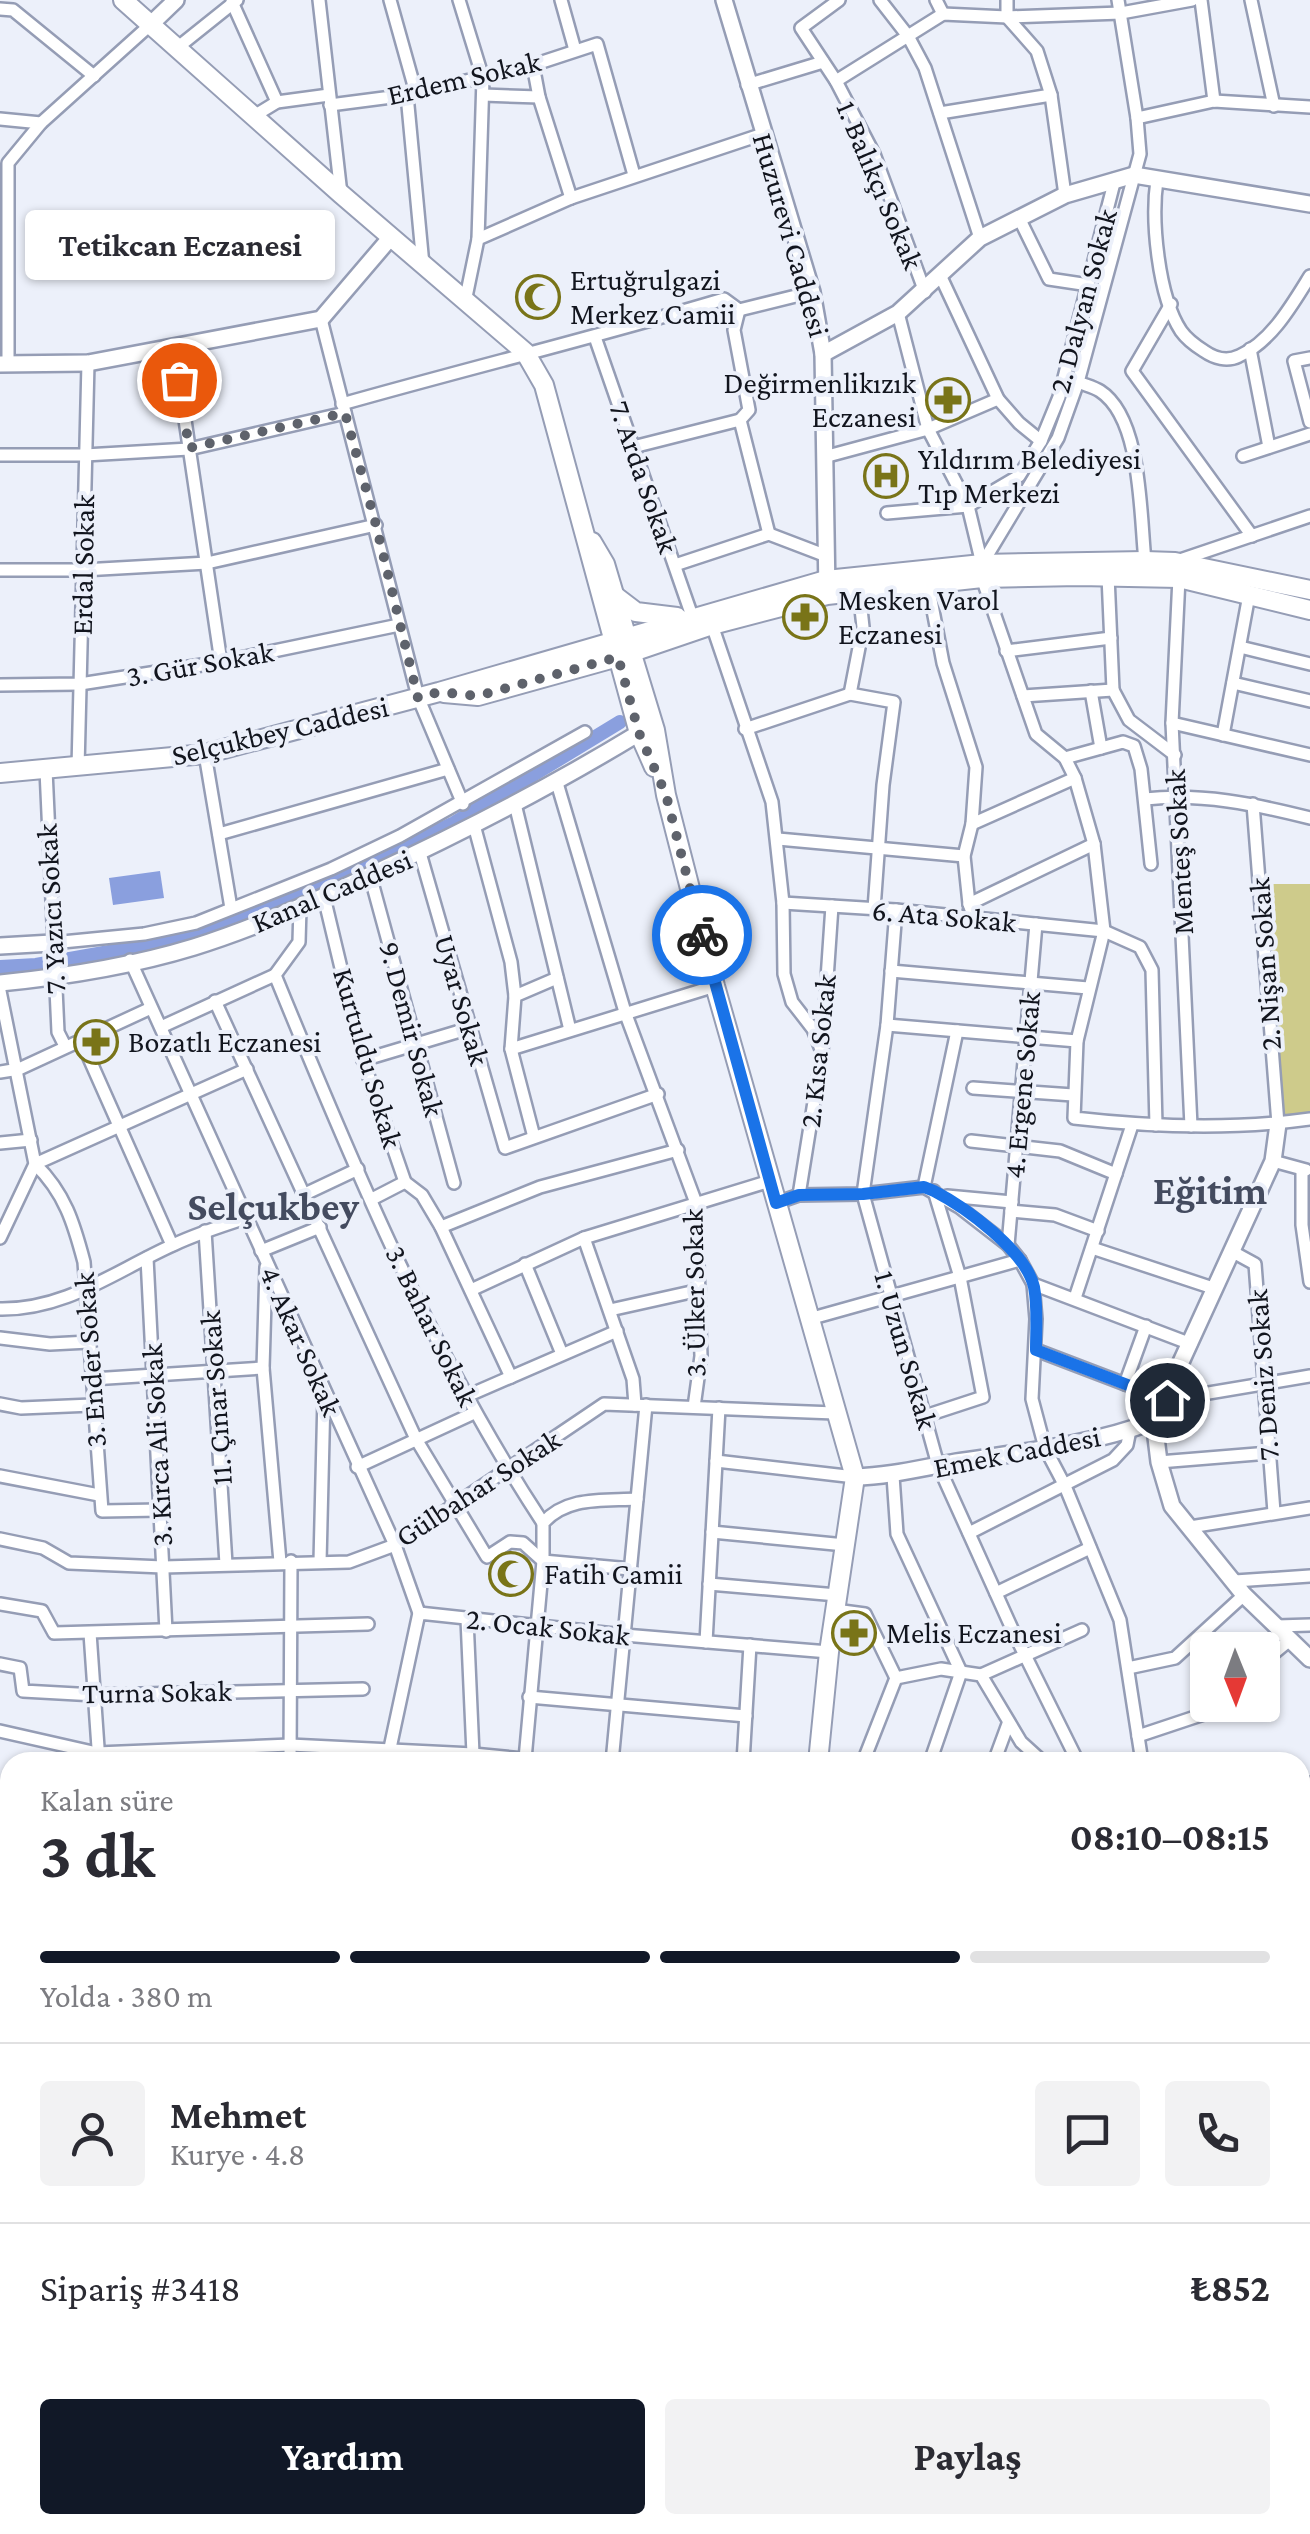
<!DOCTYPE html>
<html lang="tr">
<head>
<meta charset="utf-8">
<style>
	:root { --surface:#fff; --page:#f2f2f3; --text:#2b2b33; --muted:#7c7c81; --line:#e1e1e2; --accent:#111827 }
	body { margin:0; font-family:"Crimson Pro",serif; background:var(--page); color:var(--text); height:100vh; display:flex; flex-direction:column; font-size:38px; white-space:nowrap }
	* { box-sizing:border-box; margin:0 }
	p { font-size:32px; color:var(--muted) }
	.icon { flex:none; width:55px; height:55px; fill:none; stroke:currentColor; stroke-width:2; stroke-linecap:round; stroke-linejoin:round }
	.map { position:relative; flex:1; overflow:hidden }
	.side { position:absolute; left:0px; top:1752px; width:1310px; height:782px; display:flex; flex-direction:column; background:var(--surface); border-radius:30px 30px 0 0; box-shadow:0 2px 8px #0004 }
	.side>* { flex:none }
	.needle { width:65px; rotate:179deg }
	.fabs { position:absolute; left:1190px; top:1632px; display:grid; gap:20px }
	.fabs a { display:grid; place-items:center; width:90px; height:90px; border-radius:10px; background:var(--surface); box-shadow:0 2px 8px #0004; font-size:50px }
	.pin { position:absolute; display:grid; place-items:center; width:85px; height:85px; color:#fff; margin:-42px; border:5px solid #fff; border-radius:50%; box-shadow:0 2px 10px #0007 }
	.courier { position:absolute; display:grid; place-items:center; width:100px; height:100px; margin:-50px; border:8px solid #1a73e8; border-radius:50%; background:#fff; color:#222; box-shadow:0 2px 12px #0007 }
	.bubble { position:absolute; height:70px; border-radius:10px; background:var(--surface); box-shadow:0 2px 8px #0004; font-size:32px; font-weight:700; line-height:70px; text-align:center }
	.headline em { font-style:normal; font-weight:700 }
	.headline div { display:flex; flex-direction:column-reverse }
	.headline { display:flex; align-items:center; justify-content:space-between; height:170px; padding:0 40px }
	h1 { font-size:65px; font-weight:700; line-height:75px }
	.bar { display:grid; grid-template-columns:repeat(4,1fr); gap:15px 10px; align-content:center; height:120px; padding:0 40px }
	.bar i { height:12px; border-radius:8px; background:var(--line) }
	.bar .current { background:var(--accent) }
	.bar p { grid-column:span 4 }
	.line { display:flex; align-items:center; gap:25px; padding:0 40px; border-top:2px solid var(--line) }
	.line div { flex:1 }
	.round { display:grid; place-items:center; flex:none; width:105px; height:105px; border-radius:10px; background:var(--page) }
	.primary-button { display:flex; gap:20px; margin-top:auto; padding:20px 40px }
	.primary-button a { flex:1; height:115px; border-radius:10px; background:var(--accent); color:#fff; font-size:40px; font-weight:700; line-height:115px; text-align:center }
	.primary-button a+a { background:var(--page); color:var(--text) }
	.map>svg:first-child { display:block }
	.green { fill:#cecb8b }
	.water { fill:#8a9fde }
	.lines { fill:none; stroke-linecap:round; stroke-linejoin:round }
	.canal { stroke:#8a9fde; stroke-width:14 }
	.minor-casing { stroke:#959db5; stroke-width:16 }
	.tertiary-casing { stroke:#959db5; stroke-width:20 }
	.secondary-casing { stroke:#959db5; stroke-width:22 }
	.primary-casing { stroke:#959db5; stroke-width:22 }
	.minor { stroke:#fff; stroke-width:11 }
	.tertiary { stroke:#fff; stroke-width:15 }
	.secondary { stroke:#fff; stroke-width:18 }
	.primary { stroke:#fff; stroke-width:18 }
	.done { stroke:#5e626b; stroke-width:10; stroke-dasharray:0 18 }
	.route { stroke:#1a73e8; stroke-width:12 }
	.labels { text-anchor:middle; stroke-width:8; stroke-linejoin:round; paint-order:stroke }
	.street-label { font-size:30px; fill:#12151e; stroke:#ecf0fa }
	.poi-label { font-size:30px; fill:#12151e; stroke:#ecf0fa; text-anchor:start }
	.district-label { font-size:40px; font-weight:bold; fill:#444b5f; stroke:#ecf0fa }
</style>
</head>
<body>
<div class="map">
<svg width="1310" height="2534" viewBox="0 0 1310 2534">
	<rect width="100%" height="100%" fill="#ecf0fa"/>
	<path class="green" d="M1266,884H1310V1114L1282,1118Z"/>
	<path class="water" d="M160,871L164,898L113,905L109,878Z"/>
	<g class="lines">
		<path class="canal" d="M0,967L36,965L143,946L197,934L250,913L335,879L454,823L620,722"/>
		<g class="minor-casing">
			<g id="minor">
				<path d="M319,0L341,194"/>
				<path d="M390,0L416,93"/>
				<path d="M459,0L483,78L478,239"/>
				<path d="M561,0L575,50"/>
				<path d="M839,0L801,28L836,81L874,154L925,292"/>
				<path d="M880,0L908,36L925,68L980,238"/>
				<path d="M936,0L943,14"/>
				<path d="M1118,0L1137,118"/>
				<path d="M1201,0L1214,101"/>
				<path d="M1251,0L1274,106"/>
				<path d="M232,2L277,102"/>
				<path d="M0,9L13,10L94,76"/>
				<path d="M1007,17L1037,51L1051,95L1065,195"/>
				<path d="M1007,17L1121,13L1192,0"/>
				<path d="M177,48L237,0"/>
				<path d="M533,65L539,97L571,198"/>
				<path d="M836,81L943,14L1007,17V0"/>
				<path d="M747,85L823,62"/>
				<path d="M407,95L423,265"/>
				<path d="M483,95L539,97"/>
				<path d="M330,105L407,95L533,65L597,44L634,175"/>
				<path d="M1310,107L1214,101L1137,118L1140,154L1078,382L1058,438L982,564V578L1036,734L1065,758L1075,778L1094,844L1104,931L1077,1041L1074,1118C1152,1127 1232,1130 1310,1119"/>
				<path d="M940,113L1051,95"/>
				<path d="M254,116L277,102L329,95"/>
				<path d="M0,119L41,123L150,25"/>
				<path d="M1157,180C1151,220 1158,296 1181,331C1186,338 1196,346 1204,351C1214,358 1227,362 1239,356C1271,342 1292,305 1310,276"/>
				<path d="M1019,218L1049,279L1089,285"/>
				<path d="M940,275L998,399L1019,423L1041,441"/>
				<path d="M465,302L478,239L571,198L763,134"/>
				<path d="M1171,304L1132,371L1252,536"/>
				<path d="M739,310L734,330L749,410L740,420L769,534"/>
				<path d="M321,319L418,697L463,804"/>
				<path d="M595,337L692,616"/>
				<path d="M174,346L221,662"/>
				<path d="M1250,349L1269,447"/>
				<path d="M1310,358L1294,361L1310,422"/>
				<path d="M8,365V163L41,123"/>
				<path d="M1078,382C1085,385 1094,387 1100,391C1142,418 1140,515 1145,561"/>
				<path d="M342,404C469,368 597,337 724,299L739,310L812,292"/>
				<path d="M633,447L740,420"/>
				<path d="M0,455H85L189,449L345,413"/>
				<path d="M1243,456L1310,434"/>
				<path d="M824,457L928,429L998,399"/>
				<path d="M887,513L968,506L928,429L898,313"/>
				<path d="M1177,561L1310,516"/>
				<path d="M982,564L968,506L1019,476L1041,441L1059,397L1115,179"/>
				<path d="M675,565L769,534L824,555"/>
				<path d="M0,570H83L207,563L376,525"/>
				<path d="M1108,576L1113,690"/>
				<path d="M1179,578L1172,723L1191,1126"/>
				<path d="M928,584L943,663L976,767L972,824L964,856L969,904L974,918"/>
				<path d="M859,591L863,627L850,694L894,702L883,785L874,909"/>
				<path d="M712,625L772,802L783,903L784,974L792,1002L813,1029L822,1052"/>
				<path d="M1240,647L1310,664"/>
				<path d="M1006,651L1111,638"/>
				<path d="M1233,683L1310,701"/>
				<path d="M0,685L80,684L221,662L399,625"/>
				<path d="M1091,691L1101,748"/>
				<path d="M1023,696L1113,690L1129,720L1175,755"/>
				<path d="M1172,723L1310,755"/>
				<path d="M745,729L850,694"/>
				<path d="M1223,735L1249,595"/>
				<path d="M205,754L231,908"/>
				<path d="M1065,758L1123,742L1134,746L1141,769L1151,864"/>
				<path d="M78,768L88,363"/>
				<path d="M46,770L58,1032L65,1046"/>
				<path d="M557,783L625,1012L696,1203L701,1356L694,1407"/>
				<path d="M1145,799C1201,793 1255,804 1310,818"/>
				<path d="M515,804L570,1030"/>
				<path d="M1253,804L1278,1124"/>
				<path d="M972,824L1075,778"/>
				<path d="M474,825L511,962L515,996"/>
				<path d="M219,834L448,769"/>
				<path d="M778,839L964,856"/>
				<path d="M420,853L505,1148L658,1094"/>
				<path d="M370,875L454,1183"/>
				<path d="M324,897L363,1060L405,1182L372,1199"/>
				<path d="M783,903L896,910L1104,931L1140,947L1152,970L1156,1125"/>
				<path d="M969,904L1094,844"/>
				<path d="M300,907L299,942L275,975C352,1163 431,1353 543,1523"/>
				<path d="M896,910L887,1025L863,1194L938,1465L1013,1631L1078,1762"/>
				<path d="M52,943L144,934L196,923L331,869L400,836L585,732"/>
				<path d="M130,960L395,1545L419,1613"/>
				<path d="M891,971L1088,988"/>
				<path d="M0,991L35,1164L0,1238"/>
				<path d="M215,1001L416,1439L487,1557L510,1542L523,1543L543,1561L631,1569"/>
				<path d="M887,1025L1077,1041"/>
				<path d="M161,1027L275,975"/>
				<path d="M81,1040L172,1245"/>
				<path d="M511,1049L715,986"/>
				<path d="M363,1060L470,1028"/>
				<path d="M0,1072L19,1069L151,1008"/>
				<path d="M973,1088L1073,1095"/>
				<path d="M534,1137L511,1049L515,996L557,978"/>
				<path d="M971,1141L1060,1151L1116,1174"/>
				<path d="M0,1143L31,1140"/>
				<path d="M1273,1161L1306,1170"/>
				<path d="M1302,1170V1225L1310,1282"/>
				<path d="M405,1182L422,1195L441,1227L511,1377"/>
				<path d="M924,1187L957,1031"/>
				<path d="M305,1194L358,1169"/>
				<path d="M799,1195L822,1052L832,906"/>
				<path d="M947,1196L1012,1202"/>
				<path d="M776,1203L799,1195L863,1194L924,1187L959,1207L1008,1245L1020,1260L1033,1284L1036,1319L1032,1399L1045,1448L1065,1486L1120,1620L1142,1762"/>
				<path d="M1011,1211L1055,1215L1098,1231"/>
				<path d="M441,1227L540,1187L678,1150"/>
				<path d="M205,1231L226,1564"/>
				<path d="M584,1238L633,1379L635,1405"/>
				<path d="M1008,1245L1036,924"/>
				<path d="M1092,1248L1216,1289"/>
				<path d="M261,1251L320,1227"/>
				<path d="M1233,1252L1255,1264L1274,1512"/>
				<path d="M147,1258L166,1631"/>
				<path d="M525,1264L562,1354"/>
				<path d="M266,1267L263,1368L280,1562"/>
				<path d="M1033,1284L1191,1344"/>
				<path d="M471,1290L584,1238L770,1181"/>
				<path d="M1075,1298L1132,1125"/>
				<path d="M0,1309C66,1310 115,1271 173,1245C196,1234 221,1226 246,1218"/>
				<path d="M610,1310L700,1290"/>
				<path d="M809,1319L1020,1260"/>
				<path d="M0,1338L50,1344L89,1342"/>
				<path d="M1036,1350L1167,1400L1310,1376"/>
				<path d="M92,1379L263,1368"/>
				<path d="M1125,1384L1146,1326"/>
				<path d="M467,1396L617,1331"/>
				<path d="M0,1404L21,1408L92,1405"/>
				<path d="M925,1416L983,1397L960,1277L934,1191"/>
				<path d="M716,1461L855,1477"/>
				<path d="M1159,1462L1269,1453"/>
				<path d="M357,1467L474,1413"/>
				<path d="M0,1476L99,1495"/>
				<path d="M893,1476L897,1534L961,1672"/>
				<path d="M160,1510L102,1511L84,1262C74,1224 65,1193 35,1164L247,1069"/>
				<path d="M1190,1527L1310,1508"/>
				<path d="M712,1532L845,1545"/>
				<path d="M969,1533L1113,1460L1127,1445L1130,1430"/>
				<path d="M0,1539L43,1548L69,1563L163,1567L349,1562L395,1545L604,1404L835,1413"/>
				<path d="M320,1562L324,1396"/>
				<path d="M1235,1581L1310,1576"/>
				<path d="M709,1584L837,1595"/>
				<path d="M996,1593L1090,1548"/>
				<path d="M0,1604L42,1611L54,1633L368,1624"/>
				<path d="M835,1610L865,1614L896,1678L941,1669L981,1675L1021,1742L1043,1762"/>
				<path d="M467,1619L473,1754"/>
				<path d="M1277,1626L1310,1625"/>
				<path d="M90,1633L99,1762"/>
				<path d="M706,1642L719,1408"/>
				<path d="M1262,1663L1291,1639"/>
				<path d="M0,1664L20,1668L23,1691L95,1695L363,1689"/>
				<path d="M1128,1668L1175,1658L1244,1595"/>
				<path d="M981,1675L1082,1630"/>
				<path d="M529,1697L746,1716"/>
				<path d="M0,1731L97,1753L290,1745L473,1754L555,1762"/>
				<path d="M1138,1736L1201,1715L1212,1705"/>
				<path d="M525,1759L543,1561V1523C567,1496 603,1501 637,1499"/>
				<path d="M290,1762L291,1561"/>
				<path d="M387,1762L419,1613L624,1635L829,1652"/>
				<path d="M612,1762L646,1405"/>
				<path d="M743,1762L750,1645"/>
				<path d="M863,1762L896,1678"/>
				<path d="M930,1762L961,1672"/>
				<path d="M994,1762L1008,1724"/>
				<path d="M1300,1783H1310"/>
				<path d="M0,1795L10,1793"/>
				<path d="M0,1863L10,1861"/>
				<path d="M1305,1898L1310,1861"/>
				<path d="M0,1913L10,1911"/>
				<path d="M0,1966L10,1964"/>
				<path d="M0,2031L10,2030"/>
				<path d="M0,2099H10"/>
				<path d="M1307,2106L1310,2045"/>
				<path d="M0,2163H10"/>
				<path d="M1300,2164L1310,2163"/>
				<path d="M1300,2180L1308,2333"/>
				<path d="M0,2227H10"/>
				<path d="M6,2266L10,2349"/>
				<path d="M1300,2448H1310"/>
				<path d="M0,2461L10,2460"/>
				<path d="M16,2525V2534"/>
				<path d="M67,2525L68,2534"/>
				<path d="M126,2525L127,2534"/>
				<path d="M188,2525V2534"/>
				<path d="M246,2525V2534"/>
				<path d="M304,2525V2534"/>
				<path d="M363,2525V2534"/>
				<path d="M418,2525L419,2534"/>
				<path d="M485,2525V2534"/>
				<path d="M576,2525V2534"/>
				<path d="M613,2525V2534"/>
				<path d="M992,2525V2534"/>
				<path d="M800,2534L827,2530"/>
				<path d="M1031,2534L1112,2532"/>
				<path d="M1236,2534V2525"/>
			</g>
		</g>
		<g class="tertiary-casing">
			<g id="tertiary">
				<path d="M724,0L812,292L823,354L827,592"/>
				<path d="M150,25L176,0"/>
				<path d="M823,354L898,313L980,238L1065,195L1134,175L1310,204"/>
				<path d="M0,364L88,363L321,319L391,237"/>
				<path d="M0,946L52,943"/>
				<path d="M0,983C62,977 135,965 194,947C255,928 313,902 370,875C463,832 552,786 639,733"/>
				<path d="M1154,1421L1159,1462L1172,1506L1244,1595L1310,1659"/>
				<path d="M855,1477C890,1476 921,1468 956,1462C1022,1452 1091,1445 1154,1421L1273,1161L1278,1124"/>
				<path d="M1300,2094L1310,2111"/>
			</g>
		</g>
		<g class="secondary-casing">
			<g id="secondary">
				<path d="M123,0L341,194L525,352L544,385L614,642"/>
				<path d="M592,542L605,564L627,638"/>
			</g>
		</g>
		<g class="primary-casing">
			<g id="primary">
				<path d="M615,596L636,612L677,617"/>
				<path d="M627,638L655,730L666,795L715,986L855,1477L829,1652L818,1762"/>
				<path d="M616,649L639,733L654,767"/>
				<path d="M444,693L478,696L618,657L712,625L827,595L982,578L1079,576L1179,578L1310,610"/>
				<path d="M0,773L205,754L439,692L826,580L982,564L1145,561L1175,562L1310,590"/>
				<path d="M904,2525L906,2534"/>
			</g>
		</g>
		<use href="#minor" class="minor"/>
		<use href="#tertiary" class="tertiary"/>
		<use href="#secondary" class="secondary"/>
		<use href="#primary" class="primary"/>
	</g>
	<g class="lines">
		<path class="done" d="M179,380L189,448L345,413L376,525L418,698L439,692L478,696L618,657L639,733L666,795L702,935"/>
		<path class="route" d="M702,935L776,1203L799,1195L863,1194L924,1187L934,1191C965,1207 1026,1251 1034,1287C1038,1308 1036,1330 1036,1350L1167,1400"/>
	</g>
	<defs>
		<g id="mosque-ring" transform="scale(2.25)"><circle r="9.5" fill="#ecf0fa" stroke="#797418" stroke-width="1.5"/><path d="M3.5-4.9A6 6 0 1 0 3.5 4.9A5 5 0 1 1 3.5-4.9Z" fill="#797418"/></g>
		<g id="pharmacy-ring" transform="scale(2.25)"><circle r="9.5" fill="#ecf0fa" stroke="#797418" stroke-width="1.5"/><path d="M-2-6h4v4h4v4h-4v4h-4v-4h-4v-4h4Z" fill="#797418"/></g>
		<g id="hospital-ring" transform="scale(2.25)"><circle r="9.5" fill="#ecf0fa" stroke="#797418" stroke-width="1.5"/><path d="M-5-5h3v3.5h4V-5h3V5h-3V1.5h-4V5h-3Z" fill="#797418"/></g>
	</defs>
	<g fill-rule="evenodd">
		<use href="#mosque-ring" x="538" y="297"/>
		<use href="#pharmacy-ring" x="948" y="400"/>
		<use href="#hospital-ring" x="886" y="476"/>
		<use href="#pharmacy-ring" x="805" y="617"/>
		<use href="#pharmacy-ring" x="96" y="1042"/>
		<use href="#mosque-ring" x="511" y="1574"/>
		<use href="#pharmacy-ring" x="854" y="1633"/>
	</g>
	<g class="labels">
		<g class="street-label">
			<text transform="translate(464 78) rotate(-13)" y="10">Erdem Sokak</text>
			<text transform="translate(880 185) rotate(67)" y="10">1. Balıkçı Sokak</text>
			<text transform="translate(791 235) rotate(74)" y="10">Huzurevi Caddesi</text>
			<text transform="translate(1083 301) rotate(-75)" y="10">2. Dalyan Sokak</text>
			<text transform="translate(644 477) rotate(71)" y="10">7. Arda Sokak</text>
			<text transform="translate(83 565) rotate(-89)" y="10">Erdal Sokak</text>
			<text transform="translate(200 664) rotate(-10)" y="10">3. Gür Sokak</text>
			<text transform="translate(280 731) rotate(-13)" y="10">Selçukbey Caddesi</text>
			<text transform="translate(1179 852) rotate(-93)" y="10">Menteş Sokak</text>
			<text transform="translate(332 891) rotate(-23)" y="10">Kanal Caddesi</text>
			<text transform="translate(51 909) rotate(-93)" y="10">7. Yazıcı Sokak</text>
			<text transform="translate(944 916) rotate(5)" y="10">6. Ata Sokak</text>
			<text transform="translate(1265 964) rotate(-94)" y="10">2. Nişan Sokak</text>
			<text transform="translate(462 1000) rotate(74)" y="10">Uyar Sokak</text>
			<text transform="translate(412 1029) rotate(75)" y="10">9. Demir Sokak</text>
			<text transform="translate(818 1051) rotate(-84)" y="10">2. Kısa Sokak</text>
			<text transform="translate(368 1058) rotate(74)" y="10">Kurtuldu Sokak</text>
			<text transform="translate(1022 1085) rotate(-85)" y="10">4. Ergene Sokak</text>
			<text transform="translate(694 1293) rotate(-91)" y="10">3. Ülker Sokak</text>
			<text transform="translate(432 1326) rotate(64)" y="10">3. Bahar Sokak</text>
			<text transform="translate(301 1341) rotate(66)" y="10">4. Akar Sokak</text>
			<text transform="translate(906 1350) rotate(74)" y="10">1. Uzun Sokak</text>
			<text transform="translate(90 1360) rotate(-94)" y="10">3. Ender Sokak</text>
			<text transform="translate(1263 1375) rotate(-94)" y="10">7. Deniz Sokak</text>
			<text transform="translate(216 1398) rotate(-94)" y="10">11. Çınar Sokak</text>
			<text transform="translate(157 1445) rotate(-93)" y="10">3. Kırca Ali Sokak</text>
			<text transform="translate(1017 1452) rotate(-11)" y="10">Emek Caddesi</text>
			<text transform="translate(478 1488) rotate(-33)" y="10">Gülbahar Sokak</text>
			<text transform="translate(548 1627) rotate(6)" y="10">2. Ocak Sokak</text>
			<text transform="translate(157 1692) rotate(-1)" y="10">Turna Sokak</text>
		</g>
		<g class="poi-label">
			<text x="570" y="290">Ertuğrulgazi<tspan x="570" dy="34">Merkez Camii</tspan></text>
			<text x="916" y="393" text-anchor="end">Değirmenlikızık<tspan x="916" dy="34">Eczanesi</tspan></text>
			<text x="918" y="469">Yıldırım Belediyesi<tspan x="918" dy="34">Tıp Merkezi</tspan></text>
			<text x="838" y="610">Mesken Varol<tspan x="838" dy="34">Eczanesi</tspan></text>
			<text x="128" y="1052">Bozatlı Eczanesi</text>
			<text x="544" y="1584">Fatih Camii</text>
			<text x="886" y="1643">Melis Eczanesi</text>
		</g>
		<g class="district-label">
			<text x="1210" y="1204">Eğitim</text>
			<text x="273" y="1220">Selçukbey</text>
		</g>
	</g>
</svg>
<div class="fabs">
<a><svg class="needle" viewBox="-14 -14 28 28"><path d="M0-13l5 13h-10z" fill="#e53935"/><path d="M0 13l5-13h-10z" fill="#7c7c81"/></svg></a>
</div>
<div class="pin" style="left:179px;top:380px;background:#ea580c"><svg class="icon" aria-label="bag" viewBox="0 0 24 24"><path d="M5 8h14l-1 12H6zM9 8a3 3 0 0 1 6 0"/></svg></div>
<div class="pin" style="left:1167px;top:1400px;background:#1f2937"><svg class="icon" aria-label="home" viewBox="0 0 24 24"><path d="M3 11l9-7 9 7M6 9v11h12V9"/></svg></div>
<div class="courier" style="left:702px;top:935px"><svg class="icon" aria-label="bike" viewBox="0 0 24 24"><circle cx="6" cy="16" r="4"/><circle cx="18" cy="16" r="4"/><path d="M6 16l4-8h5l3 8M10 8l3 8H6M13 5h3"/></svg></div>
<div class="bubble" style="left:25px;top:210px;width:310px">Tetikcan Eczanesi</div>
<section class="side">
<div class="headline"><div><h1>3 dk</h1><p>Kalan süre</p></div><em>08:10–08:15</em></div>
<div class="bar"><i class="current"></i><i class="current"></i><i class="current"></i><i></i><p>Yolda · 380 m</p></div>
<div class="line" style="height:180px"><a class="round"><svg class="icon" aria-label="person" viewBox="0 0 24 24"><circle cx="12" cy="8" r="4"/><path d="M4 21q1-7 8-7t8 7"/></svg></a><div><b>Mehmet</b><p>Kurye · 4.8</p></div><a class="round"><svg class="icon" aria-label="chat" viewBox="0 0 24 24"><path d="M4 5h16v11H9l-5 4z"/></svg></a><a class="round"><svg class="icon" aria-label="phone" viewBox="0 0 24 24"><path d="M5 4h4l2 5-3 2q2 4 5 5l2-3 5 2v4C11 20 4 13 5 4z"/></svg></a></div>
<div class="line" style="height:130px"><div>Sipariş #3418</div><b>₺852</b></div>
<div class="primary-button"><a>Yardım</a><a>Paylaş</a></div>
</section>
</div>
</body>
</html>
